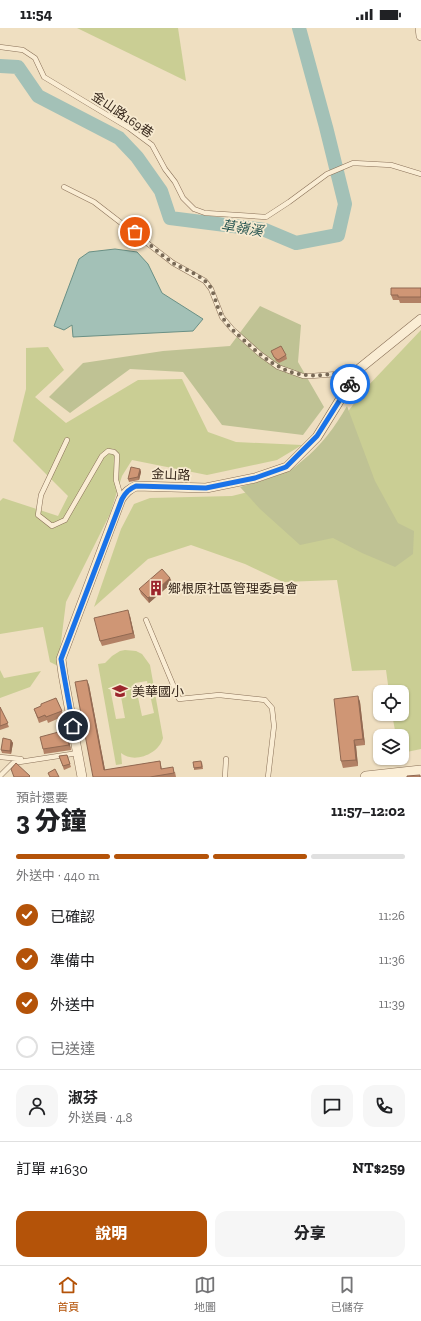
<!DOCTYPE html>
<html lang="zh-TW">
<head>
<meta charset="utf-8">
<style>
	:root { --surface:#fff; --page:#f6f6f6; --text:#202124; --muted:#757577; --line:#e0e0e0; --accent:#b45309 }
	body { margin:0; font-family:"Zilla Slab","Noto Sans TC",serif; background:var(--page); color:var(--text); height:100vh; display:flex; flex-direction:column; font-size:15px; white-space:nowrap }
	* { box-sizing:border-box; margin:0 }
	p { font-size:13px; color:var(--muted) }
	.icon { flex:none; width:22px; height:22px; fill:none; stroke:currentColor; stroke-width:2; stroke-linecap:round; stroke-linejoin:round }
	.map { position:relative; height:749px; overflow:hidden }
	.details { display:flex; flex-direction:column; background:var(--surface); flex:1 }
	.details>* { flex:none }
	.tools { position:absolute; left:373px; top:657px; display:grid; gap:8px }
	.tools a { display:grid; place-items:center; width:36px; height:36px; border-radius:8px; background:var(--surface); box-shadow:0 1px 3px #0004; font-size:20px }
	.pin { position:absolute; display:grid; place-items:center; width:34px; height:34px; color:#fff; margin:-17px; border:2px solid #fff; border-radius:50%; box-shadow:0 1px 4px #0007 }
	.courier { position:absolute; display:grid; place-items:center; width:40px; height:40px; margin:-20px; border:3px solid #1a73e8; border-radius:50%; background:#fff; color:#222; box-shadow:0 1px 5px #0007 }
	.headline em { font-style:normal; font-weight:800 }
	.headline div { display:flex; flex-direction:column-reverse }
	.headline { display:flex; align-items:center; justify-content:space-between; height:68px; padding:0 16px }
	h1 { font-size:26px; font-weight:800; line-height:30px }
	.bar { display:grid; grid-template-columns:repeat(4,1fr); gap:6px 4px; align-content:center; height:48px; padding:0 16px }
	.bar i { height:5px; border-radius:3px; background:var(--line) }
	.bar .selected { background:var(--accent) }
	.bar p { grid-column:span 4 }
	.line { display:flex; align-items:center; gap:10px; padding:0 16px; border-top:1px solid var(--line) }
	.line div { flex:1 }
	.round { display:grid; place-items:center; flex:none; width:42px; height:42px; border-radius:12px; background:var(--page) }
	ol { padding:0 16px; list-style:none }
	li { display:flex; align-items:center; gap:12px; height:44px }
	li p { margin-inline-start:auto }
	li .icon { padding:4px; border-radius:50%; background:var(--accent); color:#fff; stroke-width:4 }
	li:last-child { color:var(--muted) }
	li i { width:22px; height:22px; border:2px solid var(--line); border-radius:50% }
	.primary-button { display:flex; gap:8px; margin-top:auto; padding:8px 16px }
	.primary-button a { flex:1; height:46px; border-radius:12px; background:var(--accent); color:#fff; font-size:16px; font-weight:800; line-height:46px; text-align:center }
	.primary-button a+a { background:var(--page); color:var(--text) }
	.status { display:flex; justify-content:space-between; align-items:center; height:28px; padding:0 20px; background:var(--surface); direction:ltr }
	.status svg { height:11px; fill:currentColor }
	.tab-bar { display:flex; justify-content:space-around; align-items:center; height:56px; border-top:1px solid var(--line); background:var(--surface); font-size:11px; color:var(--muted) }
	.tab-bar a { display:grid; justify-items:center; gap:2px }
	.tab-bar .selected { color:var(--accent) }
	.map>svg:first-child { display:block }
	.green { fill:#cace94; fill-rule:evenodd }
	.cemetery { fill:#bfc294 }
	.water { fill:#a3c1b7; stroke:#6a9085 }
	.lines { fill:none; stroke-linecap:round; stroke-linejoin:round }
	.river { stroke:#a3c1b7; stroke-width:14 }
	.service-casing { stroke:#897058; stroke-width:5.5 }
	.minor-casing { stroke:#897058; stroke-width:10 }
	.tertiary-casing { stroke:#897058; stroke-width:12 }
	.service { stroke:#faedd4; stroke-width:4.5 }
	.minor { stroke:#faedd4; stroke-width:9 }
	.tertiary { stroke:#faedd4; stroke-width:11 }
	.wall { fill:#b28165 }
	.shaded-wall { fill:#916952 }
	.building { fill:#cf9675; stroke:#916952 }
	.done { stroke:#786956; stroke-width:4; stroke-dasharray:0 7.2 }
	.route { stroke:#1a73e8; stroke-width:5 }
	.labels { text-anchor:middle; stroke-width:3.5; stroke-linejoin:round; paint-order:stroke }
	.street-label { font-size:13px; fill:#38291d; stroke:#f7ead0 }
	.poi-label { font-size:13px; fill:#38291d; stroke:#f7ead0; text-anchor:start }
	.water-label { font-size:14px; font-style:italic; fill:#2b5954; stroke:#f7ead0 }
</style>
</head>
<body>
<div class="status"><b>11:54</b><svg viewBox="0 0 49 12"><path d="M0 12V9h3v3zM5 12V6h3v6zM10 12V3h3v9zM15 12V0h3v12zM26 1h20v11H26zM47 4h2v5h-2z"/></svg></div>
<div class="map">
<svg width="421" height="749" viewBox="0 0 421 749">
	<rect width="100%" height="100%" fill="#efdfc1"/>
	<g class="green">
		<path d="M77,0H178L186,53Z"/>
		<path d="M421,302V721L402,725V708H396L392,686H402V664H389L386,642L352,643L337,552L283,554L245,536L191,517L148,531L94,579L121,501L134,476L150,470L232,468L296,452L365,361Z"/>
		<path d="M48,319L64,342L35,369L66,395L138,352L182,351L208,404L236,414L302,417L277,432L207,447L132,432L122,448L110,486L66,574L58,638L50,634L43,599L0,606V473L3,470L58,488L68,468L13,413L26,361V320Z"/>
		<path d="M125,622L136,623L142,626L150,637L163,710C159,726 134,736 121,725L122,736L116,737L98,636L105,635L112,628L120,623ZM147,653L154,685L142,688L135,655ZM119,658L125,690L116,691L110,660Z"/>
		<path d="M0,642L4,650L41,643L30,659L0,670Z"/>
	</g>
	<g class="cemetery">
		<path d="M260,278L301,297L298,334L324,379L303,407L222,397L183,344L130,341L70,385L49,369L83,335L163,323L230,318Z"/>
		<path d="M347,378L375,453L398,495L414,503L413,526L395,539L362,525L333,510L300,517L260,481L240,459C257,454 274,450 290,442C294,440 298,436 302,433C321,418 335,399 347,378Z"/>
	</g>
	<path class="water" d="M115,221L137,224L148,236L162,265L203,291L193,303L73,309L72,297L64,302L54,298L79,231L89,224Z"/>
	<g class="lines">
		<path class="river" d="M0,38L18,39L38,68L119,110L137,129L161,163L170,190L265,202L296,215L338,207L345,176L326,99L299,0"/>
		<g class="service-casing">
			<g id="service">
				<path d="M0,19L23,22L35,30L44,49L129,100L152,117L165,141L175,154L183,170L194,181L205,185L266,189L289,174L327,146L353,135L391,137L421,146"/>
				<path d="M64,159L94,174L173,235L205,253L211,261L222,289L232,301L260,326L278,339L303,348H311L337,346L357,342"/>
				<path d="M67,412L41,467L38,487L52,498L65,492L102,428L108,423L114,424L117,427L116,452L121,469"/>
				<path d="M146,592L179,671L219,667L265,672L272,680L274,698L268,749"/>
				<path d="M0,729L21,731"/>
				<path d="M0,748L13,735L78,725"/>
				<path d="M225,749L226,731"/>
			</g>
		</g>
		<g class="minor-casing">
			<g id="minor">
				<path d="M420,0L421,8"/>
				<path d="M82,749L63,646L61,631L121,471C126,464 129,461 136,458L206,460L255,450L287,439L317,409L359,341L421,291"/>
			</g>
		</g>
		<g class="tertiary-casing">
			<path id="tertiary" d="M366,749L421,743"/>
		</g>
		<use href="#service" class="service"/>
		<use href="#minor" class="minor"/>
		<use href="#tertiary" class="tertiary"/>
	</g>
	<g class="wall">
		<path d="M421,260V275H400L399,272H393L391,267Z"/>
		<path d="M271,323L286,327L287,331L279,335L276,333Z"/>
		<path d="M140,441L141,444L139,452L129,454L128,451Z"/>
		<path d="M170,550L172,555L149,575L141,566L139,561Z"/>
		<path d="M130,588L135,610L102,618L100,613Z"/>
		<path d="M89,657L105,742L160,733L162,741L175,744L176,749H93Z"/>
		<path d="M358,668L360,674L365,717L356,718L358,738L343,740L341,733Z"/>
		<path d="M56,670L64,688L48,695L47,692L39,695L34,681L41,678Z"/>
		<path d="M0,679L9,699L0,702Z"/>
		<path d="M68,708L71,722L44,726L43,721Z"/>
		<path d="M11,712L13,715L11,726L2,725L1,722Z"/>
		<path d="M67,727L71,739L64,742L59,728Z"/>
		<path d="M202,734L203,741L194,742V740Z"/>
	</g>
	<g class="shaded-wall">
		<path d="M140,441L141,444L139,452L138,449Z"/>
		<path d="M170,550L172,555L149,575L148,570Z"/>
		<path d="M128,582L130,588L135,610L133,605Z"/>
		<path d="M87,652L89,657L106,747L104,742Z"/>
		<path d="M358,668L360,674L365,717L363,711Z"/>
		<path d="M66,702L68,708L71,722L69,717Z"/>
		<path d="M11,712L13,715L11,726L10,723Z"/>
		<path d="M354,712L356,718L358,738L356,732Z"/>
	</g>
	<g class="building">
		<path d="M391,260H421V269H398V267H391Z"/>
		<path d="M281,318L286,327L278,332L274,329L271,323Z"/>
		<path d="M131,439L140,441L138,449L128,451Z"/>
		<path d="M162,541L170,550L148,570L139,561Z"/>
		<path d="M128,582L133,605L100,613L94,590Z"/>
		<path d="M87,652L104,742L160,733L161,741L173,739L174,745L150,749H93L75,654Z"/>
		<path d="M358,668L363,711L354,712L356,732L341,733L334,671Z"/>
		<path d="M56,670L62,683L46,689L45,687L38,690L34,681L41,678V676Z"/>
		<path d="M0,679L8,695L0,698Z"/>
		<path d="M66,702L69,717L43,721L40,709Z"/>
		<path d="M3,710L11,712L10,723L1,722Z"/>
		<path d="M67,727L70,736L63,738L59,728Z"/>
		<path d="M201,733L202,739L194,740L193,734Z"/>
		<path d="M16,735L30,748L29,749H14L11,741Z"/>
		<path d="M55,741L59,749H50L48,745Z"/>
		<path d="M420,747V749H407V748Z"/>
	</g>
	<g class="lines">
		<path class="done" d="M135,204C147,214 160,226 173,235C183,241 196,245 205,253C215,261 215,277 222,288C227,299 239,307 247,315C288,352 307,352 359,341L350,356"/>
		<path class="route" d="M73,698L61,631L122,471C126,464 129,461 136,458L206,460L255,450L286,439L317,408L350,356"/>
	</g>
	<defs>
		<g id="building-bare" transform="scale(1.2)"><path d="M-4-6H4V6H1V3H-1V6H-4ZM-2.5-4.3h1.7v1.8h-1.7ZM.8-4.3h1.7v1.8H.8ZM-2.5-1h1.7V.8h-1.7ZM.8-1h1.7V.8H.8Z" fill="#9b252c" stroke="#f7ead0" stroke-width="2.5" paint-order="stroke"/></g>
		<g id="school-bare" transform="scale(1.2)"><path d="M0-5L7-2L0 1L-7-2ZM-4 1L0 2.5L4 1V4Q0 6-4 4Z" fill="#9b252c" stroke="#f7ead0" stroke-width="2.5" paint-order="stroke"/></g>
	</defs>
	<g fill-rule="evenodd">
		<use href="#building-bare" x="156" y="560"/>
		<use href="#school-bare" x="120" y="663"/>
	</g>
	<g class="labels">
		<g class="street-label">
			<text transform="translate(123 86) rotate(34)" y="5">金山路169巷</text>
			<text transform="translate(171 446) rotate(2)" y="5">金山路</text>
		</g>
		<g class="poi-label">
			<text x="168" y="565">鄉根原社區管理委員會</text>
			<text x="132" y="668">美華國小</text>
		</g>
		<g class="water-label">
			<text transform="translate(242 200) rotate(9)" y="5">草嶺溪</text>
		</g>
	</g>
</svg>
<div class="tools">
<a><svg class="icon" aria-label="locate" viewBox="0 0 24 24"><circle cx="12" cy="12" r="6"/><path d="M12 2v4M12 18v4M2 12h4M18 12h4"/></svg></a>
<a><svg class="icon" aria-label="layers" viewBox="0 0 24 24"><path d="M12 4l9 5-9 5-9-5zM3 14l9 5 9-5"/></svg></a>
</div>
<div class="pin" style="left:135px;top:204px;background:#ea580c"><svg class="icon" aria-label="bag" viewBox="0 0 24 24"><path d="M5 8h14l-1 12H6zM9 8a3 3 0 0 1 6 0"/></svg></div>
<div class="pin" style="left:73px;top:698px;background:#1f2937"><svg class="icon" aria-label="home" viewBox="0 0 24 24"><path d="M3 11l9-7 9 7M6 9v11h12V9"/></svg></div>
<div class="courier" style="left:350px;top:356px"><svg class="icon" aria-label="bike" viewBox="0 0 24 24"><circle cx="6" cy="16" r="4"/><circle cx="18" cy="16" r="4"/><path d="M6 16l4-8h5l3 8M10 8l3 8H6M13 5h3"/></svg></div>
</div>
<section class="details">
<div class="headline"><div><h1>3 分鐘</h1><p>預計還要</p></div><em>11:57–12:02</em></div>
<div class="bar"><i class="selected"></i><i class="selected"></i><i class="selected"></i><i></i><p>外送中 · 440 m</p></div>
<ol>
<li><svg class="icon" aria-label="check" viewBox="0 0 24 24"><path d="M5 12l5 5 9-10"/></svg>已確認<p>11:26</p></li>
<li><svg class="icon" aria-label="check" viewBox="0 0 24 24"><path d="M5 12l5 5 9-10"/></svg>準備中<p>11:36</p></li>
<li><svg class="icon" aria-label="check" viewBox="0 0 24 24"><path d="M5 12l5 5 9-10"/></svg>外送中<p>11:39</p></li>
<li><i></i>已送達</li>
</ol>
<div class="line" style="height:72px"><a class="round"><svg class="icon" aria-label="person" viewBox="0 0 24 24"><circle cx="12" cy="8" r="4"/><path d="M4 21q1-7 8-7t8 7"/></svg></a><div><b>淑芬</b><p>外送員 · 4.8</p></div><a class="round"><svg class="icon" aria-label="chat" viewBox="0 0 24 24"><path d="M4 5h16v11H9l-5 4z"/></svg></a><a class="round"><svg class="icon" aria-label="phone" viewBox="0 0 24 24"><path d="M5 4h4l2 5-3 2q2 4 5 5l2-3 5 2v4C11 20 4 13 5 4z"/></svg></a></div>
<div class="line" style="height:52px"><div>訂單 #1630</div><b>NT$259</b></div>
<div class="primary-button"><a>說明</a><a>分享</a></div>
</section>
<nav class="tab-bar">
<a class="selected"><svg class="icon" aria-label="home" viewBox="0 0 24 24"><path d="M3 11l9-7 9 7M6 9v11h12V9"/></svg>首頁</a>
<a><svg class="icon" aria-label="map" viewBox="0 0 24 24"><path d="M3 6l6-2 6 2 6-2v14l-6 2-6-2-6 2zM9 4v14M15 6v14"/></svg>地圖</a>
<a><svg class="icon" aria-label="saved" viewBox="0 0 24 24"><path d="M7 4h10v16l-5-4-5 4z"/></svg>已儲存</a>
</nav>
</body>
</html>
